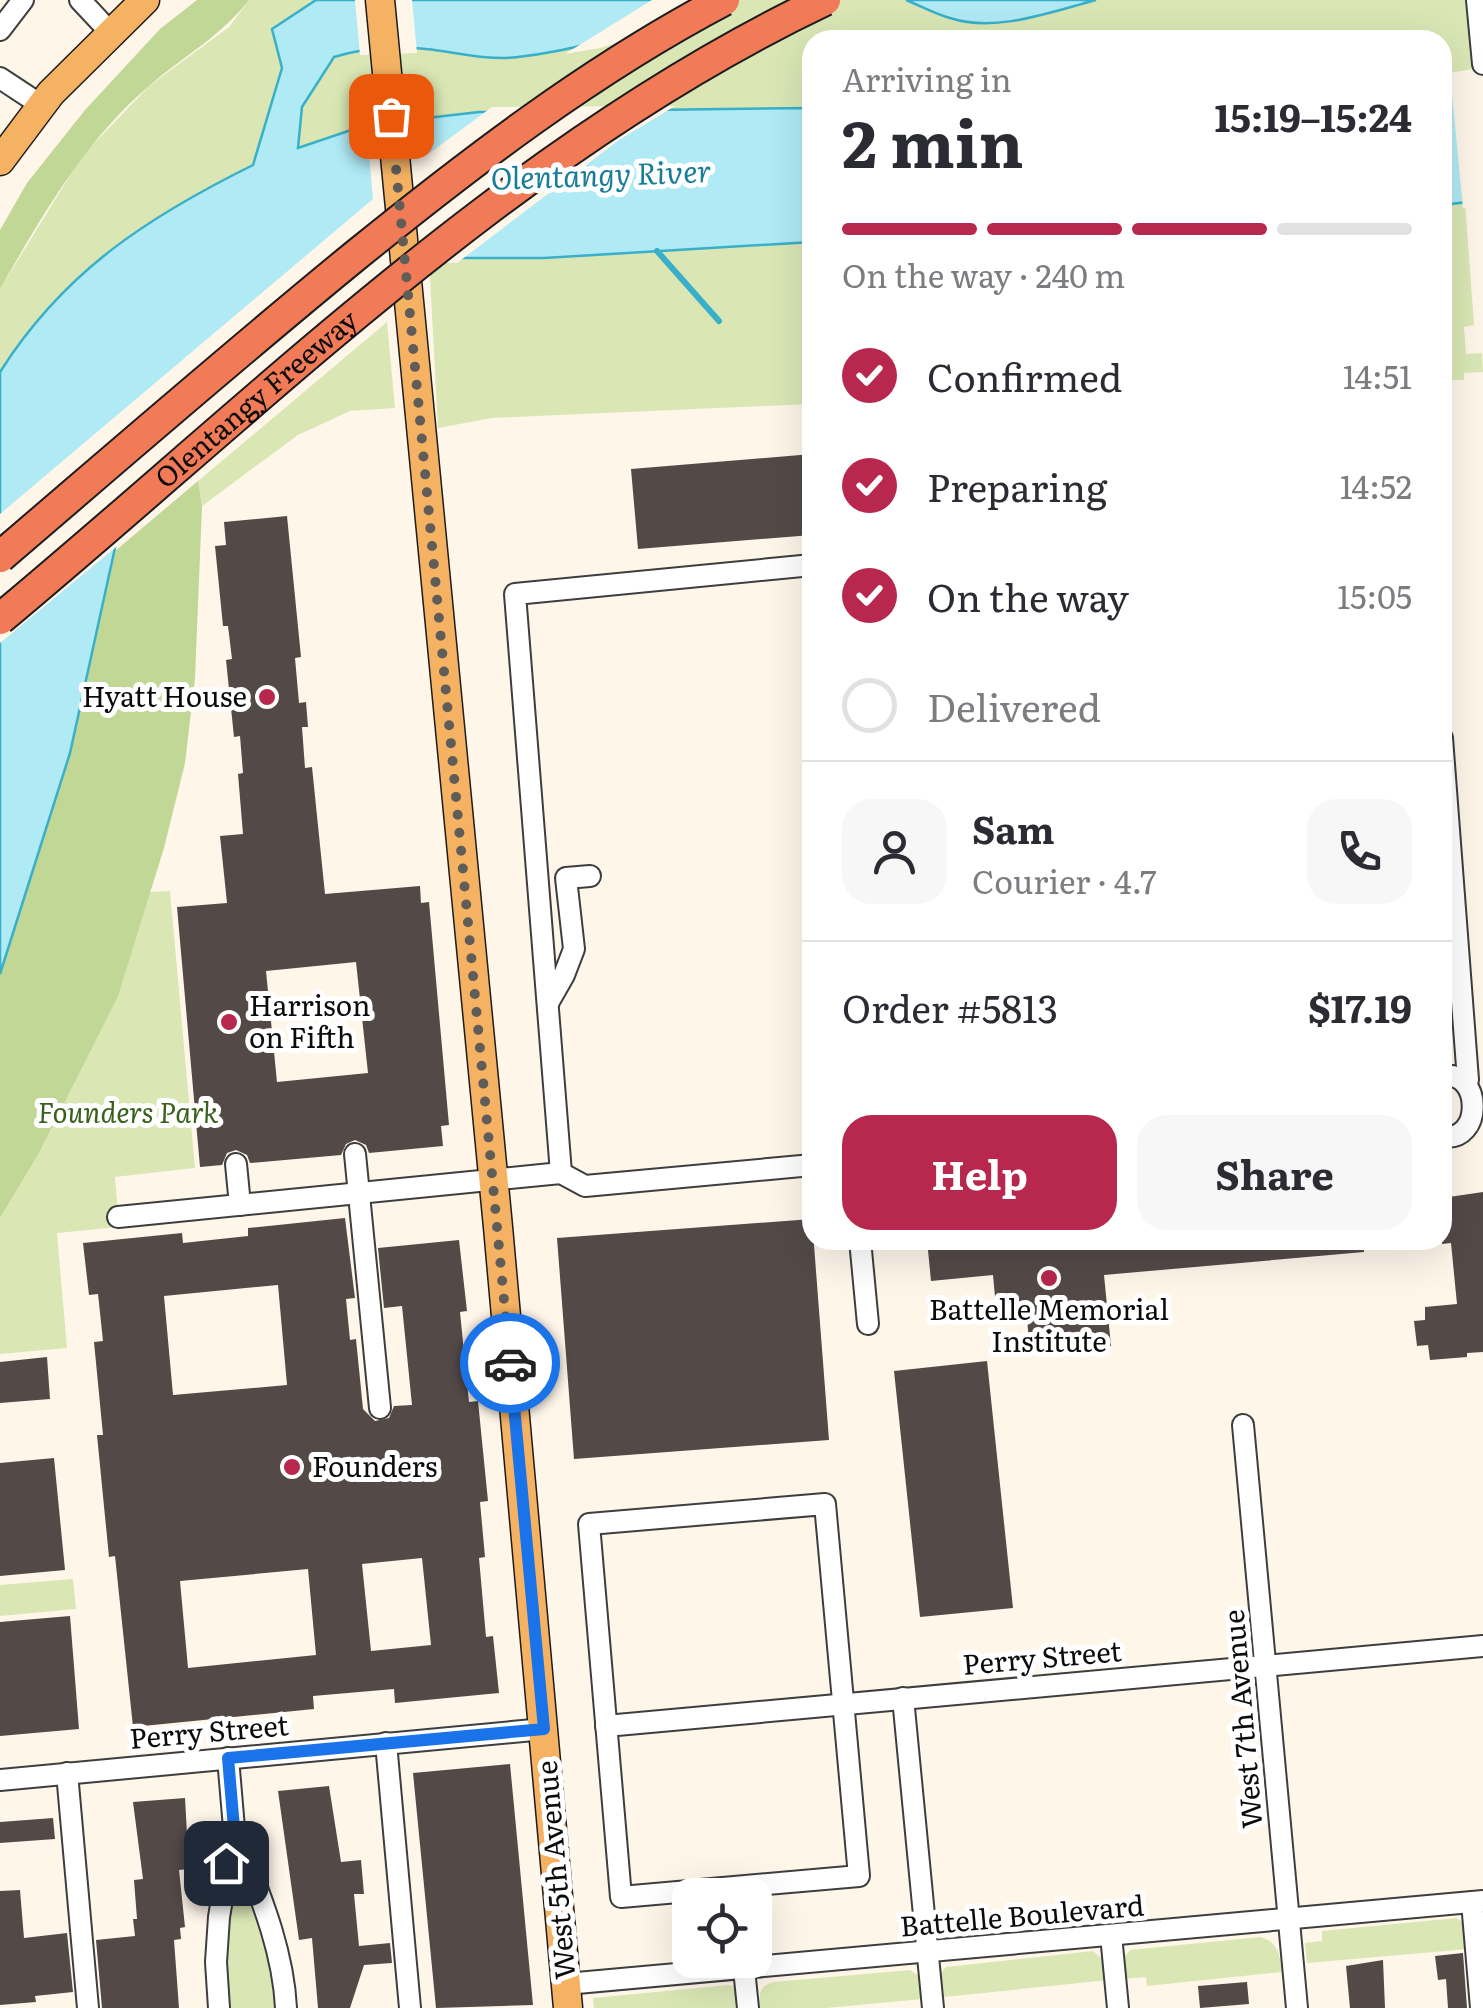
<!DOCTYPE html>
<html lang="en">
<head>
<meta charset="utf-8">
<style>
	:root { --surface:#fff; --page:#f7f7f7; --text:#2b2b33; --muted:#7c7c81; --line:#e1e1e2; --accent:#b7274e }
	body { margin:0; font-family:Literata,serif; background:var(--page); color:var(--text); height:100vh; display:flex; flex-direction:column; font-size:38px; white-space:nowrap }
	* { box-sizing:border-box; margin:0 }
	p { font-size:32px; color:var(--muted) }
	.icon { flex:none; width:55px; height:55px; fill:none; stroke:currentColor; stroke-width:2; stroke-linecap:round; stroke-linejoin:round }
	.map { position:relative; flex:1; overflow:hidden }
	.side { position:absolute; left:802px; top:30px; width:650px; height:1220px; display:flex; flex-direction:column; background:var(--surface); border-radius:30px; box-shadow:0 10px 40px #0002 }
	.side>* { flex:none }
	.controls { position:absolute; left:672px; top:1878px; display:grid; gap:20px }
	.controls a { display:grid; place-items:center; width:100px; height:100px; border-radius:20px; background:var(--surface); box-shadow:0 10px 40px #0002; font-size:50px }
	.pin { position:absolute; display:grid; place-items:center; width:85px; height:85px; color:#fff; margin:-42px; border-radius:20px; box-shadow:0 5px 15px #0006 }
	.courier { position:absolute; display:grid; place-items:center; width:100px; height:100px; margin:-50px; border:8px solid #1a73e8; border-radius:50%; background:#fff; color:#222; box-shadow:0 2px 12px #0007 }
	.headline em { font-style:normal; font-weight:700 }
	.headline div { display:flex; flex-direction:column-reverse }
	.headline { display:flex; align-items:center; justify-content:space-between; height:170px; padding:0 40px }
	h1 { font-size:65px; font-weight:700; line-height:75px }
	.bar { display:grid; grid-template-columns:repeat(4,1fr); gap:15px 10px; align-content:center; height:120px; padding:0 40px }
	.bar i { height:12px; border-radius:8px; background:var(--line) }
	.bar .active { background:var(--accent) }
	.bar p { grid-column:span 4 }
	.line { display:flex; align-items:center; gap:25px; padding:0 40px; border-top:2px solid var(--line) }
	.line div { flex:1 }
	.round { display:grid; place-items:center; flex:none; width:105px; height:105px; border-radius:30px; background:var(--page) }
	ol { padding:0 40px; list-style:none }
	li { display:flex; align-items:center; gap:30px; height:110px }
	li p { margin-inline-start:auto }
	li .icon { padding:10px; border-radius:50%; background:var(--accent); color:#fff; stroke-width:4 }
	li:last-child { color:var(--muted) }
	li i { width:55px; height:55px; border:5px solid var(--line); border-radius:50% }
	.action { display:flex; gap:20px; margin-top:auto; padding:20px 40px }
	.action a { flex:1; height:115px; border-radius:30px; background:var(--accent); color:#fff; font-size:40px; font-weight:700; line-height:115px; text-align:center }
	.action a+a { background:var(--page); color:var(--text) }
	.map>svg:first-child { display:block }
	.green { fill:#dae7b5 }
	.forest { fill:#c1d795 }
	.water { fill:#b0eaf4; stroke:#39afc9; stroke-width:2.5 }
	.pier { fill:#fff6ea }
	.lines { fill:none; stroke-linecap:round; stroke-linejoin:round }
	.stream { stroke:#39afc9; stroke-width:6 }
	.building { fill:#534a48; fill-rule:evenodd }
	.minor-casing { stroke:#3e3e3e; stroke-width:24 }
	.major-casing { stroke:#1c1c1c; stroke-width:31 }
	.minor { stroke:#fff; stroke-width:20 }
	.major { stroke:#f5b263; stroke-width:28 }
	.highway-bridge-casing { stroke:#1c1c1c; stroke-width:34; stroke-linecap:butt }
	.highway-bridge { stroke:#f17b56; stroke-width:30 }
	.done { stroke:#605d59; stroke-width:10; stroke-dasharray:0 18 }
	.route { stroke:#1a73e8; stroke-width:12 }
	.poi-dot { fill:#b7274e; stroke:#fff; stroke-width:4 }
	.labels { text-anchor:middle; stroke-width:10; stroke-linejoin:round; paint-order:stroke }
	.street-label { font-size:28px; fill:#0b0b0b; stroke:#fff }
	.poi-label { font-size:28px; fill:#0b0b0b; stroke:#fff; text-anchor:start }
	.park-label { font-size:28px; font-style:italic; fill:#3a601e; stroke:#fff }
	.water-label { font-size:30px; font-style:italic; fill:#197d99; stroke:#fff }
</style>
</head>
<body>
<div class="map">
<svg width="1483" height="2008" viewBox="0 0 1483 2008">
	<rect width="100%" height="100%" fill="#fff6ea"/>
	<g class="green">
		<path d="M249,0H316L272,29L282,68L253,165C148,217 64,271 0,372V289L82,156L149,86L229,27Z"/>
		<path d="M734,0H906L953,20L990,22L1035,18L1096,0H1483V72L1443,80L1442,40H812V108L479,112L366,125L297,149L302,107L334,57C363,48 396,45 426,49C457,52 487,61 518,57C592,49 663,22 734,0Z"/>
		<path d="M1465,202L1474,325L1464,327L1466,354L1482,353L1483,372L1464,373V380H1443L1442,205Z"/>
		<path d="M812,242V404L492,418L438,428L429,258Z"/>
		<path d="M387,322L395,408L350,411L298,435L202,506L198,481Z"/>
		<path d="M170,891L195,1168L115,1177L119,1227L57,1233L67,1348L0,1354V1218L39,1153L117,996L150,892Z"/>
		<path d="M73,1579L76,1609L0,1616V1585Z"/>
		<path d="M234,1828L286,2008H219Z"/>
		<path d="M1457,1918L1466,1925L1469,1949L1307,1963L1305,1943L1322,1941V1931Z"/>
		<path d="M1260,1937C1278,1941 1280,1956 1282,1972L1147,1986L1146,1977L1122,1979L1121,1961L1130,1950Z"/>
		<path d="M1093,1951L1105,1961L1109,1980L944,1997L941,1973L946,1967Z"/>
		<path d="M910,1970L920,1977L923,1999L826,2008H760C759,1993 759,1986 774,1982Z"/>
		<path d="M729,1985L739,1988L743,2008H594L593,1998Z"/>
	</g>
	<g class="forest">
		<path d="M197,0H249C221,36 184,56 150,85C85,140 42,216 0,289V230L27,183L85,110L160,29Z"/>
		<path d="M198,481L202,506L195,678L185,763L164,848L118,996L39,1153L0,1218V974L70,753L115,551Z"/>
	</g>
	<g class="water">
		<path d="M316,0H734C663,22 592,49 518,57C487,61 456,52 426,49C396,45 363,48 334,57L302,107L298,148L366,125L479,112L812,108V242L544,258H429L369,268L291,307L138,443L70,753L0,974V372C64,271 148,217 253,165L282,68L272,29Z"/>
		<path d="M906,0H1096C1051,12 996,33 950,18C935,14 921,6 906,0Z"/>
		<path d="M1483,72V200L1443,205L1442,80Z"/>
	</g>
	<g class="pier">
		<path d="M355,0H412L417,53L360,55Z"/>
		<path d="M652,0H739L736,5L600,48L565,54Z"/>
		<path d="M1483,67V205L1463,208L1450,73Z"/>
		<path d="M675,106L619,140L457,263H430L370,273L294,311L143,445L121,543L0,643V514L373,199L366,120L422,112L427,155L492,107Z"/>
	</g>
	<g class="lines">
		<path class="stream" d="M657,251L719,321"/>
	</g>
	<g class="building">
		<path d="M812,454V535L638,549L631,469Z"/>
		<path d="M287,516L301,657L295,658L299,703L306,702L308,727H302L305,768L312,767L325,894L420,886L421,903L429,902L449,1125L441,1126L443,1146L369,1153L366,1145L355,1140L346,1144L341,1155L250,1163L247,1155L236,1150L227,1153L222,1165L200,1167L177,907L227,903L220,836L243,834L238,774L243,773L240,736L234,737L226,660L232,659L228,626H223L215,546L226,545L224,522ZM356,962L368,1073L277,1082L266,971Z"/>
		<path d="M1483,1192V1352L1467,1353V1357L1430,1360L1428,1345L1417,1346L1414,1321L1425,1320V1307L1457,1304L1451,1243L1442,1244V1198Z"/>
		<path d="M345,1218L355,1298L346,1299L350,1340L356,1339L363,1409L375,1421L389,1418L394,1406L412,1405L402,1306L384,1308L378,1248L459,1240L467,1311L460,1312L469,1402L478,1401L488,1501L480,1502L485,1557L479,1558L486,1637L493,1636L499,1693L395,1703L394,1689L313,1696L314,1709L133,1727L115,1556L109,1557L97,1435H103L94,1342L103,1341L98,1294L89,1295L83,1243L182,1233L183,1243L248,1236V1228ZM278,1285L287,1385L173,1395L164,1296ZM422,1558L431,1645L371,1651L362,1564ZM308,1569L316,1655L188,1668L180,1581Z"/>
		<path d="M812,1219L829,1440L574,1459L557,1238Z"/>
		<path d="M927,1240H1364V1252L1104,1275L1111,1346L1030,1354L1026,1306L996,1308L993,1275L931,1281Z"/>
		<path d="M47,1357L50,1399L0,1403V1362Z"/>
		<path d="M987,1361L1013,1608L920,1617L894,1371Z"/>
		<path d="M54,1458L65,1570L0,1576V1463Z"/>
		<path d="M70,1616L79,1729L0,1736V1622Z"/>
		<path d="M510,1764L533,2005L436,2008L413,1773Z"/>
		<path d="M329,1786L341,1862L361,1860L364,1894H354L359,1946L390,1943L392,1963L364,1965L350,2008H318L312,1938L299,1940L278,1791Z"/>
		<path d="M185,1798L189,1869L179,1870L185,1927L180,1928L181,1939L174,1940L179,2008H102L96,1940L135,1936L133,1919H137L134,1880L143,1879L133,1802Z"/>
		<path d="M53,1818L55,1839L0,1843V1822Z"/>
		<path d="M20,1890L24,1938L67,1933L73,1992L35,1996L36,2002L0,2005V1891Z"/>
		<path d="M1463,1953L1467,2008H1448L1446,1979L1438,1980L1435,1956Z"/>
		<path d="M1383,1960L1385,2008H1350L1346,1966Z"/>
		<path d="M1247,1982L1249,2004L1200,2008L1198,1986Z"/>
	</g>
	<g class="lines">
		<g class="minor-casing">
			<g id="minor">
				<path d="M80,0L110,32"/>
				<path d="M1477,0L1483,64"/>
				<path d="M0,30L23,0"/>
				<path d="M0,78L41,105"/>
				<path d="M1442,738L1468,1080"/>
				<path d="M548,1003L564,975L574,949L566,878L590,876"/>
				<path d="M1442,1076C1483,1069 1483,1144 1442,1136"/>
				<path d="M355,1154L380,1408"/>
				<path d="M236,1164L240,1205"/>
				<path d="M561,1173L585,1186L812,1165"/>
				<path d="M118,1217L561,1173L515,594L812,565"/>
				<path d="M860,1240L868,1324"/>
				<path d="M1243,1425L1297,2008"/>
				<path d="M825,1504L859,1876L621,1897L589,1524Z"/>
				<path d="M903,1698L933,2008"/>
				<path d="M606,1726L1483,1646"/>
				<path d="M386,1743L410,2008"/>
				<path d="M67,1773L88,2008"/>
				<path d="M0,1780L544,1729"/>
				<path d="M234,1828C256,1886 283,1945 286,2008"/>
				<path d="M1472,1902L1481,2008"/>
				<path d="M1111,1935L1118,2008"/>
				<path d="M744,1969L748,2008"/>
				<path d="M566,1984L1483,1901"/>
				<path d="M219,2008L216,1962L219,1917L234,1828L228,1758"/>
			</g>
		</g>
		<g class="major-casing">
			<g id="major">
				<path d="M380,0L498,1227L568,2008"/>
				<path d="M0,161L51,93L145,0"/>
			</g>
		</g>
		<use href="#minor" class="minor"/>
		<use href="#major" class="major"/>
		<g class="highway-bridge-casing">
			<g id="highway-bridge">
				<path d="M0,557C118,456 235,354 355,256C471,162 591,70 724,0"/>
				<path id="s1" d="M0,619C263,400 513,148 825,0"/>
			</g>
		</g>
		<use href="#highway-bridge" class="highway-bridge"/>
	</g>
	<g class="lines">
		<path class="done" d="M391,116L510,1363"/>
		<path class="route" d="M226,1863L234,1828L228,1758L544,1729L510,1363"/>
	</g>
	<g class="poi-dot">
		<circle cx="267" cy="697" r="10"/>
		<circle cx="229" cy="1022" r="10"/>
		<circle cx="1049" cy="1278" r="10"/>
		<circle cx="292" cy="1467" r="10"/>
	</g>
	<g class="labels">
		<g class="street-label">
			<text dy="10" stroke="none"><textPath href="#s1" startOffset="338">Olentangy Freeway</textPath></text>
			<text transform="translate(1042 1658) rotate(-5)" y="10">Perry Street</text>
			<text transform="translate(1243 1719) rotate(-95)" y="10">West 7th Avenue</text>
			<text transform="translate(209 1732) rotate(-5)" y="10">Perry Street</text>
			<text transform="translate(556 1870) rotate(-95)" y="10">West 5th Avenue</text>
			<text transform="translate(1022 1916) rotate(-5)" y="10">Battelle Boulevard</text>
		</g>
		<g class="poi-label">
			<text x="247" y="707" text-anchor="end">Hyatt House</text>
			<text x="249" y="1016">Harrison<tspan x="249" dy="32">on Fifth</tspan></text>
			<text x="1049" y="1320" text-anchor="middle">Battelle Memorial<tspan x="1049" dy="32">Institute</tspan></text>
			<text x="312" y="1477">Founders</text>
		</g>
		<g class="park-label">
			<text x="128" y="1123">Founders Park</text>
		</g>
		<g class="water-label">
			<text transform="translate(601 176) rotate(-2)" y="10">Olentangy River</text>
		</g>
	</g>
</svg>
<div class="controls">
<a><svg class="icon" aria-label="locate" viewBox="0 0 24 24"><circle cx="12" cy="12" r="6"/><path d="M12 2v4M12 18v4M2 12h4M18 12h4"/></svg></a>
</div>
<div class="pin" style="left:391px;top:116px;background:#ea580c"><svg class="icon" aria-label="bag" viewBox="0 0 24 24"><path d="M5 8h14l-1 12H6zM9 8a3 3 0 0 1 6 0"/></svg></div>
<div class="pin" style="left:226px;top:1863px;background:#1f2937"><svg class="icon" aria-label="home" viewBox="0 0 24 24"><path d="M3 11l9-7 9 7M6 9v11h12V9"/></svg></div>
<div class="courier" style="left:510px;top:1363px"><svg class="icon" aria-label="car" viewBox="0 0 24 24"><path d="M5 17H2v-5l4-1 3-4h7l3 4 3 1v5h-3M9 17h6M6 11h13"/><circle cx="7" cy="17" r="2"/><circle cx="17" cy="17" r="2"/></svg></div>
<section class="side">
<div class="headline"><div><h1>2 min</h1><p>Arriving in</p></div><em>15:19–15:24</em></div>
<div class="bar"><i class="active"></i><i class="active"></i><i class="active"></i><i></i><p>On the way · 240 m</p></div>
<ol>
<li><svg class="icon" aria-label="check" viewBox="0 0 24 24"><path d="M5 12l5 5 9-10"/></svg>Confirmed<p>14:51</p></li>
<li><svg class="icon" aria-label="check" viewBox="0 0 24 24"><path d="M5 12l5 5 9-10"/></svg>Preparing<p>14:52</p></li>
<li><svg class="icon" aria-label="check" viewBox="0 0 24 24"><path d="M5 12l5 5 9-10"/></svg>On the way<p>15:05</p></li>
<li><i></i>Delivered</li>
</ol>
<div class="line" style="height:180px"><a class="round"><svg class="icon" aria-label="person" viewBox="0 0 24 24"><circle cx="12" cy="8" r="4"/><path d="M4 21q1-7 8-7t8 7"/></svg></a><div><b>Sam</b><p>Courier · 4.7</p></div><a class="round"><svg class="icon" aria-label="phone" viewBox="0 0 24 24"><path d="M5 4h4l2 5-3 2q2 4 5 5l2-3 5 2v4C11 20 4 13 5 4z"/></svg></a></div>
<div class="line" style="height:130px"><div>Order #5813</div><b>$17.19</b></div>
<div class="action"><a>Help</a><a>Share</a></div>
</section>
</div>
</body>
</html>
